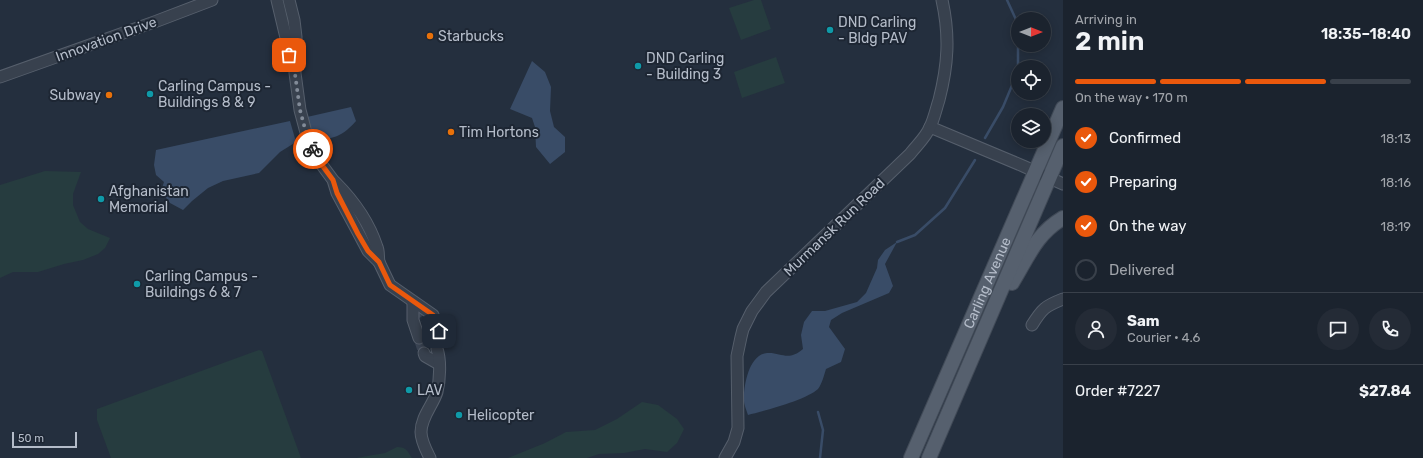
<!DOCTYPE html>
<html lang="en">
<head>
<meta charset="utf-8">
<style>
	:root { --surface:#1b232e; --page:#242b36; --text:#f1f3f6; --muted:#a0a4aa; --line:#39404a; --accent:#ea580c }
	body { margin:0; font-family:Rubik,sans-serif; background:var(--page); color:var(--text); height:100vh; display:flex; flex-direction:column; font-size:15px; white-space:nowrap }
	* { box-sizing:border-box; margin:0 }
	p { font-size:13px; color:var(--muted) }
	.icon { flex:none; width:22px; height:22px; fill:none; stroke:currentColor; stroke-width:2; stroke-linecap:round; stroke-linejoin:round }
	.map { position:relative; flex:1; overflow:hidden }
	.drawer { display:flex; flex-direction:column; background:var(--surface); width:360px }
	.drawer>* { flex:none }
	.needle { width:26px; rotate:90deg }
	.controls { position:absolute; left:1011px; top:12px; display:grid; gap:8px }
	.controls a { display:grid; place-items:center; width:40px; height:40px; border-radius:50%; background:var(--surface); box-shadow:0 2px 10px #0003,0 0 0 1px var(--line); font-size:20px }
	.scale { position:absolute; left:12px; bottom:10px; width:65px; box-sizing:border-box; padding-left:4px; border:2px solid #b4bcc9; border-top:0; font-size:11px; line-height:14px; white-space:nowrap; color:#b4bcc9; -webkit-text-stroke:3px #1d2633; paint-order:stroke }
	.pin { position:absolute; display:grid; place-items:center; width:34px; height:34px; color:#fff; margin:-17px; border-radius:8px; box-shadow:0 2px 6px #0006 }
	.courier { position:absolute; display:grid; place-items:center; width:40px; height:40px; margin:-20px; border:3px solid #ea580c; border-radius:50%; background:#fff; color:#222; box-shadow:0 1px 5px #0007 }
	.overview em { font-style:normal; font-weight:600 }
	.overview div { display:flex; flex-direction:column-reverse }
	.overview { display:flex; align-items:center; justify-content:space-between; height:68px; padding:0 12px }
	h1 { font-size:26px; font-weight:600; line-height:30px }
	.bar { display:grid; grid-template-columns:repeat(4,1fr); gap:6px 4px; align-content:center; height:48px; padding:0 12px }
	.bar i { height:5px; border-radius:3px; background:var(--line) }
	.bar .selected { background:var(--accent) }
	.bar p { grid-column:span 4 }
	.line { display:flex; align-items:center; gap:10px; padding:0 12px; border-top:1px solid var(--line) }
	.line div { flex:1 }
	.round { display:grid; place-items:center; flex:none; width:42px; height:42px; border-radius:21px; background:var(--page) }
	ol { padding:0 12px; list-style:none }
	li { display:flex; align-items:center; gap:12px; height:44px }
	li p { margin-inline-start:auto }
	li .icon { padding:4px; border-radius:50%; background:var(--accent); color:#fff; stroke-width:4 }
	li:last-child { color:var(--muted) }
	li i { width:22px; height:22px; border:2px solid var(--line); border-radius:50% }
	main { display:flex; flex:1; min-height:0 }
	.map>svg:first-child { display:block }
	.green { fill:#263c3f }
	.water { fill:#394c67 }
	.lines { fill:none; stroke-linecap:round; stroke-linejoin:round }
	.stream { stroke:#394c67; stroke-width:2.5 }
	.minor-tunnel { stroke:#3a4453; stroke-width:11; stroke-dasharray:11 5.5; stroke-linecap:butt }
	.minor-casing { stroke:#565f6c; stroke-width:13 }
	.major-casing { stroke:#414a57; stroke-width:16 }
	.minor { stroke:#38414e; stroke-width:11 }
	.major { stroke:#56606e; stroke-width:14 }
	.done { stroke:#828b98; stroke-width:4; stroke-dasharray:0 7.2 }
	.route { stroke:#ea580c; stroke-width:5 }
	.culture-dot { fill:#0f9aa8; stroke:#1d2633; stroke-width:1.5 }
	.food-dot { fill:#e8710a; stroke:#1d2633; stroke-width:1.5 }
	.labels { text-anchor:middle; stroke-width:4; stroke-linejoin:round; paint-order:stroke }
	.poi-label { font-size:14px; fill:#b4bcc9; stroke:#1d2633; text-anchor:start }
	.street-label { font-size:14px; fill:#b4bcc9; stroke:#1d2633 }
</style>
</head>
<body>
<main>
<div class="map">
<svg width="1063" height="458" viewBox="0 0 1063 458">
	<rect width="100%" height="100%" fill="#242f3e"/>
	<g class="green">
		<path d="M754,0H761L771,29L741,40L729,8Z"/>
		<path d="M776,57L785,83L742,98L734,72Z"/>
		<path d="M45,171L81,172L73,194V205L80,222L88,229L110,238L105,248L98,254L83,260L64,264L38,272H13L0,278V185Z"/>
		<path d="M259,350L262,351L301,458H111L97,420V409Z"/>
		<path d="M642,402L658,405L677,419L684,429L677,443L667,452L645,449L624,453L599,454L587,458H508L545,443L566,432L595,430L617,419Z"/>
		<path d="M397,447C407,447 407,451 412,458H356L385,453Z"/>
	</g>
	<g class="water">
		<path d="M532,61L545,72L551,87L550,111L554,127L565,137V152L550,164L536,147L535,127L532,118L510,109Z"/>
		<path d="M351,107L356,121C344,135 334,139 316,140L307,117Z"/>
		<path d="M290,121L296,142L280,152L259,173L223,181L208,188L192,201L183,210L170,203L161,191L164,182L156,175L154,165L156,150Z"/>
		<path d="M897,242L885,264L893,286L889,293L842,313L831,320L829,327L845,349L841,362L826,369C824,375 822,384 818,389C806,400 764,411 748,415C746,409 743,402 744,397C744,383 750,354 767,353C781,352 788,362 803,349L801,335L804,322L812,311H825L857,302L866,293L877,268L878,260L885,250Z"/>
	</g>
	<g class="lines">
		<g class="stream">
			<path d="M985,138L1003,107L1018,71V24L1007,0"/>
			<path d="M897,242L915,235L945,208L975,160"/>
			<path d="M818,412L823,430L820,458"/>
		</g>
		<g class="minor-tunnel">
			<path d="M417,306L426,317L437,349"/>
			<path d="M419,338L424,353"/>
		</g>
		<g class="minor-casing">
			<g id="minor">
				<path d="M277,0L292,63"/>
				<path d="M289,0L294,20L296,37L295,73L300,110L308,140L319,161L333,180L337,193L359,234L368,251L379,262L390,285L433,315L439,331"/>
				<path d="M0,77L157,21L212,0"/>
				<path d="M930,127L1023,166L1063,184"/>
				<path d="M335,182C353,200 369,222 377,247C379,251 378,257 379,262"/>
				<path d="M413,302V320L419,338"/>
				<path d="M1032,325C1042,309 1045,306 1063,299"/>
				<path d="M424,353L425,356L439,364"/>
				<path d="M430,458C426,450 421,441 421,432C421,417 433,405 437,392C440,380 441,360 437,349"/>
				<path d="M725,458L734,442L738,428L737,356L741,337L743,329L752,311L766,292L910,154C917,145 926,137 930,127C934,119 936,109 939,100C948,65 950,36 942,0"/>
			</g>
		</g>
		<g class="major-casing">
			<g id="major">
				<path d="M1012,283C1028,257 1036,234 1063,218"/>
				<path id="s1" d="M911,458L1063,108"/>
				<path d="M929,458L1063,146"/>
			</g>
		</g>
		<use href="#minor" class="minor"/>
		<use href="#major" class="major"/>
	</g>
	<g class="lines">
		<path class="done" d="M289,55L295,74L300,110L308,140L313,149"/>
		<path class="route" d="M313,149L319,161L333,180L337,193L358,234L368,251L379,262L390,285L433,315L439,331"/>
	</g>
	<g class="culture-dot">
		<circle cx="830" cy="30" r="4"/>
		<circle cx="638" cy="66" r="4"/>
		<circle cx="150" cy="94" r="4"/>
		<circle cx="101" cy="199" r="4"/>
		<circle cx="137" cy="284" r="4"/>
		<circle cx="409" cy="390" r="4"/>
		<circle cx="459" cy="415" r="4"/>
	</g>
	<g class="food-dot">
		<circle cx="430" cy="36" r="4"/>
		<circle cx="109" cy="95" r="4"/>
		<circle cx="451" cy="132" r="4"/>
	</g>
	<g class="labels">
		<g class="poi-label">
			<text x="838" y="27">DND Carling<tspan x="838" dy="16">- Bldg PAV</tspan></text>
			<text x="438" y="41">Starbucks</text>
			<text x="646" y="63">DND Carling<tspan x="646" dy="16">- Building 3</tspan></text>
			<text x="158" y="91">Carling Campus -<tspan x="158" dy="16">Buildings 8 &amp; 9</tspan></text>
			<text x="101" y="100" text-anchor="end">Subway</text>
			<text x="459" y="137">Tim Hortons</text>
			<text x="109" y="196">Afghanistan<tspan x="109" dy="16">Memorial</tspan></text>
			<text x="145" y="281">Carling Campus -<tspan x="145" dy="16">Buildings 6 &amp; 7</tspan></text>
			<text x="417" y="395">LAV</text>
			<text x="467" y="420">Helicopter</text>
		</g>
		<g class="street-label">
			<text transform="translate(106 39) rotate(-20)" y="5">Innovation Drive</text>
			<text transform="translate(834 227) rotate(-44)" y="5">Murmansk Run Road</text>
			<text dy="5" stroke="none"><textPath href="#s1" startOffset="191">Carling Avenue</textPath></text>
		</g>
	</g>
</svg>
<div class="controls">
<a><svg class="needle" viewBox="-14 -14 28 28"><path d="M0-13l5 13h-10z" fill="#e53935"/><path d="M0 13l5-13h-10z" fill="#a0a4aa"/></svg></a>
<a><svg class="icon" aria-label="locate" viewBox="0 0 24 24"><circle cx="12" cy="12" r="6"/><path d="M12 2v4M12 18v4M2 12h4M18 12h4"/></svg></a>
<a><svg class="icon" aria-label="layers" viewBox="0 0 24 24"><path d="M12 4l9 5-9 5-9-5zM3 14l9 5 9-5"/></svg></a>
</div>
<div class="scale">50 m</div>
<div class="pin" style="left:289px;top:55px;background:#ea580c"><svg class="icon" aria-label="bag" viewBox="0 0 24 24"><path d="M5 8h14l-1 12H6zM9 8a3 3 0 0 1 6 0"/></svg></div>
<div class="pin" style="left:439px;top:331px;background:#1f2937"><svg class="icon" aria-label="home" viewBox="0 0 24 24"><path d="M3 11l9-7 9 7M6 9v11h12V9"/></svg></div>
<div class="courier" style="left:313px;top:149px"><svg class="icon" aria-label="bike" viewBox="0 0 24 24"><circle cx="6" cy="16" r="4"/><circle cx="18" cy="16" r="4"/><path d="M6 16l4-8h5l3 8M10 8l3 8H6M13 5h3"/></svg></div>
</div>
<section class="drawer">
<div class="overview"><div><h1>2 min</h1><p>Arriving in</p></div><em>18:35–18:40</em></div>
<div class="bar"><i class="selected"></i><i class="selected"></i><i class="selected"></i><i></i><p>On the way · 170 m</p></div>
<ol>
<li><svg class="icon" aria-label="check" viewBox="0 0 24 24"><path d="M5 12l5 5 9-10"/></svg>Confirmed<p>18:13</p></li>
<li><svg class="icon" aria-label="check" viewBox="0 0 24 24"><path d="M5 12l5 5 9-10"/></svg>Preparing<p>18:16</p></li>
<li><svg class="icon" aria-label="check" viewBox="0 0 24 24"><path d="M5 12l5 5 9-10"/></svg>On the way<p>18:19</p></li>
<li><i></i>Delivered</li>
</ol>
<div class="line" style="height:72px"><a class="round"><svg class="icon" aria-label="person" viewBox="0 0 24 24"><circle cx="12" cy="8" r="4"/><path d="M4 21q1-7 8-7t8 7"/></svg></a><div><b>Sam</b><p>Courier · 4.6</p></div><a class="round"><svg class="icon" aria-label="chat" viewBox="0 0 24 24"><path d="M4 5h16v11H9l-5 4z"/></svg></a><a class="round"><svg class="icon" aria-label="phone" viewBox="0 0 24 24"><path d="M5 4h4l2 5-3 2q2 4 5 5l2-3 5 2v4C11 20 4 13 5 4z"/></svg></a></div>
<div class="line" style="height:52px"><div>Order #7227</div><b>$27.84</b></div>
</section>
</main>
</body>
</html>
